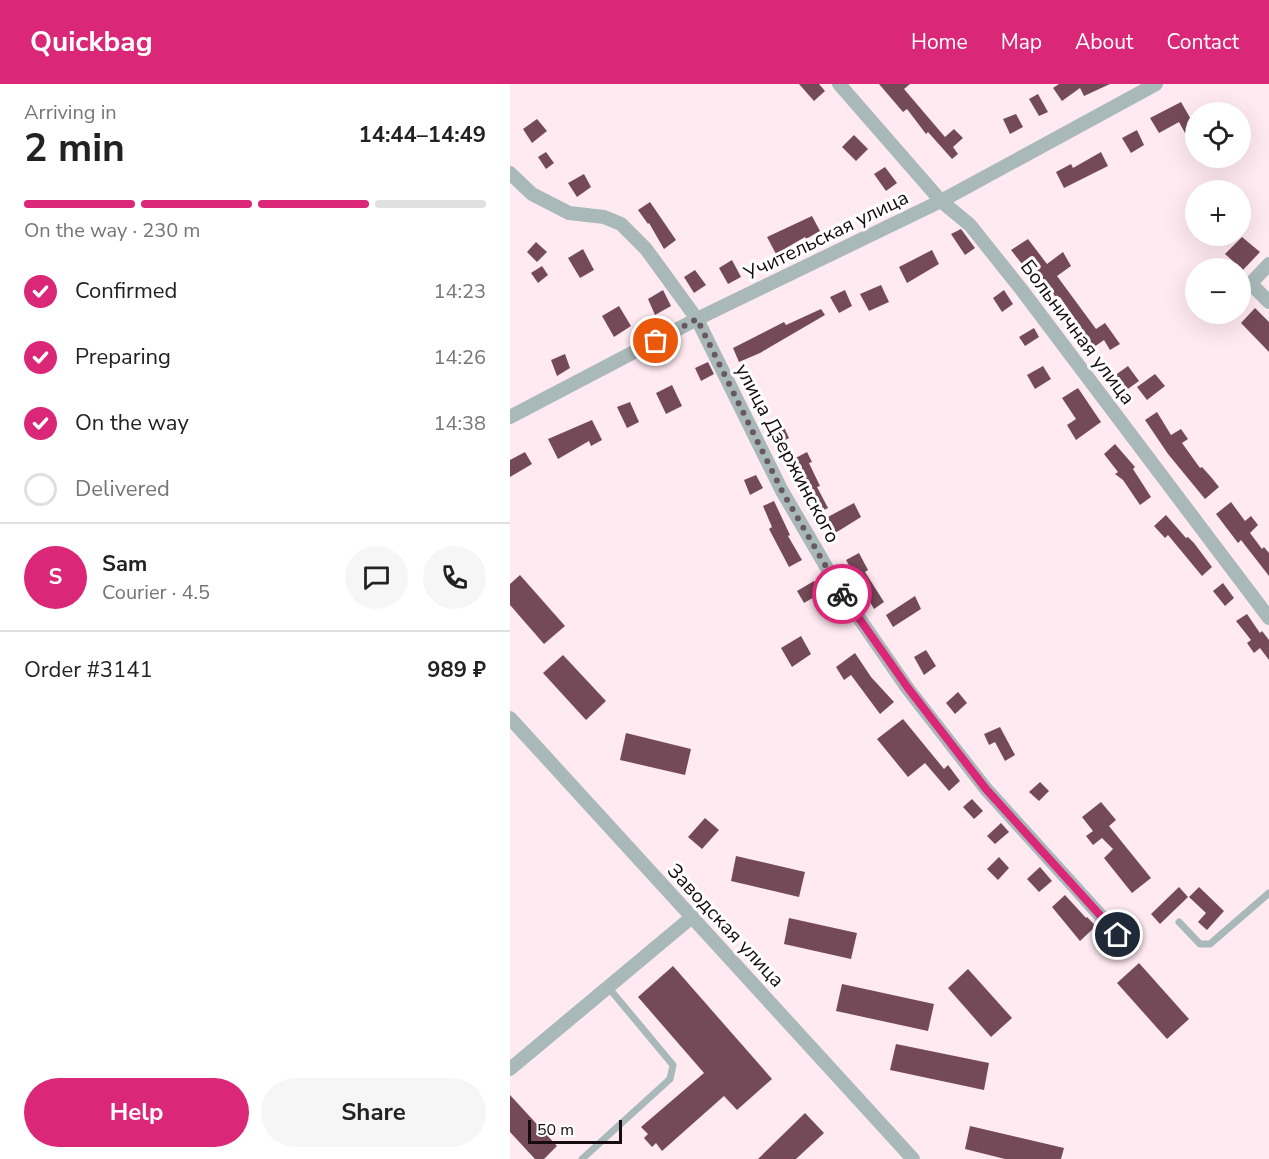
<!DOCTYPE html>
<html lang="en">
<head>
<meta charset="utf-8">
<style>
	:root { --surface:#fff; --page:#f6f6f6; --text:#222; --muted:#767676; --line:#e0e0e0; --accent:#db2777 }
	body { margin:0; font-family:"Nunito Sans",sans-serif; background:var(--page); color:var(--text); height:100vh; display:flex; flex-direction:column; font-size:22px; white-space:nowrap }
	* { box-sizing:border-box; margin:0 }
	p { font-size:20px; color:var(--muted) }
	.icon { flex:none; width:33px; height:33px; fill:none; stroke:currentColor; stroke-width:2; stroke-linecap:round; stroke-linejoin:round }
	.map { position:relative; flex:1; overflow:hidden }
	.panel { display:flex; flex-direction:column; background:var(--surface); width:510px }
	.panel>* { flex:none }
	.buttons { position:absolute; left:675px; top:18px; display:grid; gap:12px }
	.buttons a { display:grid; place-items:center; width:66px; height:66px; border-radius:50%; background:var(--surface); box-shadow:0 6px 24px #0002; font-size:30px }
	.scale { position:absolute; left:18px; bottom:15px; width:94px; box-sizing:border-box; padding-left:6px; border:3px solid #160b0f; border-top:0; font-size:16px; line-height:21px; white-space:nowrap; color:#160b0f; -webkit-text-stroke:4px #fefefe; paint-order:stroke }
	.pin { position:absolute; display:grid; place-items:center; width:51px; height:51px; color:#fff; margin:-26px; border:3px solid #fff; border-radius:50%; box-shadow:0 2px 6px #0007 }
	.courier { position:absolute; display:grid; place-items:center; width:60px; height:60px; margin:-30px; border:4px solid #db2777; border-radius:50%; background:#fff; color:#222; box-shadow:0 2px 8px #0007 }
	.head em { font-style:normal; font-weight:700 }
	.head div { display:flex; flex-direction:column-reverse }
	.head { display:flex; align-items:center; justify-content:space-between; height:102px; padding:0 24px }
	h1 { font-size:39px; font-weight:700; line-height:45px }
	.bar { display:grid; grid-template-columns:repeat(4,1fr); gap:9px 6px; align-content:center; height:72px; padding:0 24px }
	.bar i { height:8px; border-radius:4px; background:var(--line) }
	.bar .active { background:var(--accent) }
	.bar p { grid-column:span 4 }
	.line { display:flex; align-items:center; gap:15px; padding:0 24px; border-top:2px solid var(--line) }
	.line div { flex:1 }
	.round { display:grid; place-items:center; flex:none; width:63px; height:63px; border-radius:32px; background:var(--page) }
	ol { padding:0 24px; list-style:none }
	li { display:flex; align-items:center; gap:18px; height:66px }
	li p { margin-inline-start:auto }
	li .icon { padding:6px; border-radius:50%; background:var(--accent); color:#fff; stroke-width:4 }
	li:last-child { color:var(--muted) }
	li i { width:33px; height:33px; border:3px solid var(--line); border-radius:50% }
	.action { display:flex; gap:12px; margin-top:auto; padding:12px 24px }
	.action a { flex:1; height:69px; border-radius:36px; background:var(--accent); color:#fff; font-size:24px; font-weight:700; line-height:69px; text-align:center }
	.action a+a { background:var(--page); color:var(--text) }
	header { display:flex; align-items:center; gap:36px; box-sizing:border-box; height:84px; padding:0 30px; background:var(--accent); color:#fff }
	header strong { font-size:28px }
	nav { display:flex; gap:33px; margin-inline-start:auto; font-size:21px }
	main { display:flex; flex:1; min-height:0 }
	.map>svg:first-child { display:block }
	.building { fill:#744a59 }
	.lines { fill:none; stroke-linecap:round; stroke-linejoin:round }
	.lane { stroke:#a9b9b9; stroke-width:7 }
	.street { stroke:#a9b9b9; stroke-width:14 }
	.done { stroke:#68595e; stroke-width:6; stroke-dasharray:0 10.8 }
	.route { stroke:#db2777; stroke-width:8 }
	.labels { text-anchor:middle; stroke-width:6; stroke-linejoin:round; paint-order:stroke }
	.street-label { font-size:20px; fill:#160b0f; stroke:#fefefe }
</style>
</head>
<body>
<header>
<strong>Quickbag</strong>
<nav><a>Home</a><a>Map</a><a>About</a><a>Contact</a></nav>
</header>
<main>
<section class="panel">
<div class="head"><div><h1>2 min</h1><p>Arriving in</p></div><em>14:44–14:49</em></div>
<div class="bar"><i class="active"></i><i class="active"></i><i class="active"></i><i></i><p>On the way · 230 m</p></div>
<ol>
<li><svg class="icon" aria-label="check" viewBox="0 0 24 24"><path d="M5 12l5 5 9-10"/></svg>Confirmed<p>14:23</p></li>
<li><svg class="icon" aria-label="check" viewBox="0 0 24 24"><path d="M5 12l5 5 9-10"/></svg>Preparing<p>14:26</p></li>
<li><svg class="icon" aria-label="check" viewBox="0 0 24 24"><path d="M5 12l5 5 9-10"/></svg>On the way<p>14:38</p></li>
<li><i></i>Delivered</li>
</ol>
<div class="line" style="height:108px"><b class="round" style="background:var(--accent);color:#fff">S</b><div><b>Sam</b><p>Courier · 4.5</p></div><a class="round"><svg class="icon" aria-label="chat" viewBox="0 0 24 24"><path d="M4 5h16v11H9l-5 4z"/></svg></a><a class="round"><svg class="icon" aria-label="phone" viewBox="0 0 24 24"><path d="M5 4h4l2 5-3 2q2 4 5 5l2-3 5 2v4C11 20 4 13 5 4z"/></svg></a></div>
<div class="line" style="height:78px"><div>Order #3141</div><b>989 ₽</b></div>
<div class="action"><a>Help</a><a>Share</a></div>
</section>
<div class="map">
<svg width="759" height="1075" viewBox="0 0 759 1075">
	<rect width="100%" height="100%" fill="#ffeaf1"/>
	<g class="building">
		<path d="M289,0H309L315,7L304,17Z"/>
		<path d="M369,0H400L394,5L435,53L444,45L453,54L443,63L448,70L442,75L418,48L416,50L397,25L393,28Z"/>
		<path d="M549,0H600L574,12L570,4L552,17L543,4Z"/>
		<path d="M528,10L538,28L529,32L519,15Z"/>
		<path d="M671,18L686,44L675,49L669,38L649,49L640,34Z"/>
		<path d="M506,30L513,43L500,50L493,35Z"/>
		<path d="M27,35L37,47L22,59L13,45Z"/>
		<path d="M627,46L634,61L621,69L612,54Z"/>
		<path d="M344,51L358,65L346,77L332,63Z"/>
		<path d="M36,68L44,79L36,85L28,73Z"/>
		<path d="M591,68L598,82L554,104L546,88L561,80L563,84Z"/>
		<path d="M375,83L387,99L376,107L364,90Z"/>
		<path d="M74,90L81,103L67,113L58,99Z"/>
		<path d="M140,118L166,156L154,165L139,139L138,140L128,126Z"/>
		<path d="M302,132L310,147L296,155L295,153L266,170L257,153Z"/>
		<path d="M451,145L465,164L455,171L441,150Z"/>
		<path d="M732,153L750,168L733,186L715,170Z"/>
		<path d="M518,155L537,180L553,168L561,182L547,192L586,245L595,239L610,260L600,266L594,256L584,263L550,213L547,215L520,176L512,180L501,166Z"/>
		<path d="M26,158L37,168L27,178L17,168Z"/>
		<path d="M73,165L84,186L70,194L58,174Z"/>
		<path d="M422,166L429,180L397,199L389,183Z"/>
		<path d="M222,176L231,193L218,200L209,184Z"/>
		<path d="M32,182L38,191L28,199L21,189Z"/>
		<path d="M185,186L196,201L184,209L174,193Z"/>
		<path d="M371,201L379,218L359,227L350,210Z"/>
		<path d="M153,206L161,222L145,231L138,215Z"/>
		<path d="M335,206L342,222L329,229L320,213Z"/>
		<path d="M494,206L503,220L492,228L483,214Z"/>
		<path d="M109,222L121,242L104,253L92,232Z"/>
		<path d="M745,224L759,238V268L731,239Z"/>
		<path d="M311,225L315,231L250,269L229,278L223,264L274,238L276,241Z"/>
		<path d="M524,244L529,253L515,262L509,253Z"/>
		<path d="M55,270L60,284L47,292L41,276Z"/>
		<path d="M198,278L204,290L191,297L185,284Z"/>
		<path d="M533,282L541,295L525,305L517,291Z"/>
		<path d="M618,282L629,297L615,307L604,292Z"/>
		<path d="M645,290L655,302L637,316L627,303Z"/>
		<path d="M162,301L172,322L156,330L146,309Z"/>
		<path d="M568,304L591,338L566,356L557,341L566,335L552,314Z"/>
		<path d="M120,318L129,338L117,344L107,323Z"/>
		<path d="M647,328L661,351L671,345L678,355L672,359L690,384L692,383L701,393L709,403L695,415L658,370L635,336Z"/>
		<path d="M82,336L92,356L81,362L79,357L48,375L38,355Z"/>
		<path d="M272,339L279,354L265,361L258,346Z"/>
		<path d="M605,360L625,383L623,385L641,413L630,421L613,396L605,390L608,388L594,370Z"/>
		<path d="M15,368L22,380L0,393V376Z"/>
		<path d="M297,368L302,378L299,379L310,402L307,403L318,424L308,429L284,387L281,388L276,379Z"/>
		<path d="M246,391L253,404L240,411L234,396Z"/>
		<path d="M264,417L280,451L278,452L292,476L279,483L259,445L262,443L253,422Z"/>
		<path d="M721,418L735,437L741,432L748,441L740,449L752,465L754,463L759,469V492L731,456L728,459L706,430Z"/>
		<path d="M344,419L351,433L322,451L314,435Z"/>
		<path d="M656,431L676,454L678,453L684,459L702,483L692,492L658,451L655,454L644,442Z"/>
		<path d="M349,469L358,486L355,488L374,518L364,525L336,476Z"/>
		<path d="M10,491L55,542L34,560L0,521V500Z"/>
		<path d="M304,497L311,509L294,519L287,507Z"/>
		<path d="M713,499L724,514L715,522L703,507Z"/>
		<path d="M405,512L411,525L383,543L376,531Z"/>
		<path d="M737,530L750,549L752,547L759,556V576L750,564L744,569L737,559L741,556L726,537Z"/>
		<path d="M291,552L301,570L282,583L271,564Z"/>
		<path d="M416,566L426,582L414,591L404,573Z"/>
		<path d="M345,569L361,593L384,618L370,630L341,591L334,596L326,583Z"/>
		<path d="M53,571L96,617L76,636L33,589Z"/>
		<path d="M448,608L457,619L445,630L436,619Z"/>
		<path d="M393,635L434,685L438,681L450,697L439,707L415,679L398,693L367,655Z"/>
		<path d="M490,643L505,671L495,677L485,658L479,661L474,650Z"/>
		<path d="M116,649L181,665L175,691L110,676Z"/>
		<path d="M530,698L539,707L529,717L519,708Z"/>
		<path d="M462,715L473,727L464,735L453,723Z"/>
		<path d="M591,718L606,736L599,742L641,794L622,809L594,774L603,765L592,754L583,761L576,752L583,747L572,733Z"/>
		<path d="M195,734L209,746L192,765L178,753Z"/>
		<path d="M491,739L499,748L485,760L477,752Z"/>
		<path d="M226,772L295,788L289,813L221,797Z"/>
		<path d="M489,773L499,784L488,796L477,785Z"/>
		<path d="M530,783L542,797L529,808L517,795Z"/>
		<path d="M669,803L678,813L650,840L641,830Z"/>
		<path d="M689,803L714,827L697,846L688,838L696,829L679,813Z"/>
		<path d="M555,811L576,834L577,833L586,842L570,857L542,823Z"/>
		<path d="M279,834L347,849L341,875L274,860Z"/>
		<path d="M629,879L679,935L657,955L607,899Z"/>
		<path d="M163,882L262,995L227,1026L214,1012L152,1067L146,1059L142,1063L134,1054L138,1050L131,1043L194,989L128,913Z"/>
		<path d="M458,885L502,934L481,953L438,904Z"/>
		<path d="M332,900L424,920L418,947L326,927Z"/>
		<path d="M386,960L479,979L474,1006L380,986Z"/>
		<path d="M0,1011L47,1062L34,1075H25L0,1048Z"/>
		<path d="M295,1029L314,1049L286,1075H248Z"/>
		<path d="M460,1042L554,1064L551,1075H495L455,1065Z"/>
	</g>
	<g class="lines">
		<g class="lane">
			<path d="M669,838L690,860H700L759,809"/>
			<path d="M72,1075L160,995L163,981L98,903"/>
		</g>
		<g class="street">
			<path d="M329,0L431,117L460,141L511,205L759,534"/>
			<path d="M0,89L22,110L59,129L94,133L111,140L136,165L187,235L272,407L331,508L398,605L476,705L608,851"/>
			<path d="M759,180L743,197L744,203L759,218"/>
			<path d="M0,333L187,235L431,117L646,0"/>
			<path d="M0,634L403,1075"/>
			<path d="M0,985L182,833"/>
		</g>
	</g>
	<g class="lines">
		<path class="done" d="M146,257L187,235L272,407L332,510"/>
		<path class="route" d="M332,510L398,604L476,705L608,851"/>
	</g>
	<g class="labels">
		<g class="street-label">
			<text transform="translate(316 151) rotate(-26)" y="7">Учительская улица</text>
			<text transform="translate(568 248) rotate(53)" y="7">Больничная улица</text>
			<text transform="translate(278 369) rotate(62)" y="7">улица Дзержинского</text>
			<text transform="translate(216 841) rotate(47)" y="7">Заводская улица</text>
		</g>
	</g>
</svg>
<div class="buttons">
<a><svg class="icon" aria-label="locate" viewBox="0 0 24 24"><circle cx="12" cy="12" r="6"/><path d="M12 2v4M12 18v4M2 12h4M18 12h4"/></svg></a>
<a>+</a>
<a>−</a>
</div>
<div class="scale">50 m</div>
<div class="pin" style="left:146px;top:257px;background:#ea580c"><svg class="icon" aria-label="bag" viewBox="0 0 24 24"><path d="M5 8h14l-1 12H6zM9 8a3 3 0 0 1 6 0"/></svg></div>
<div class="pin" style="left:608px;top:851px;background:#1f2937"><svg class="icon" aria-label="home" viewBox="0 0 24 24"><path d="M3 11l9-7 9 7M6 9v11h12V9"/></svg></div>
<div class="courier" style="left:332px;top:510px"><svg class="icon" aria-label="bike" viewBox="0 0 24 24"><circle cx="6" cy="16" r="4"/><circle cx="18" cy="16" r="4"/><path d="M6 16l4-8h5l3 8M10 8l3 8H6M13 5h3"/></svg></div>
</div>
</main>
</body>
</html>
